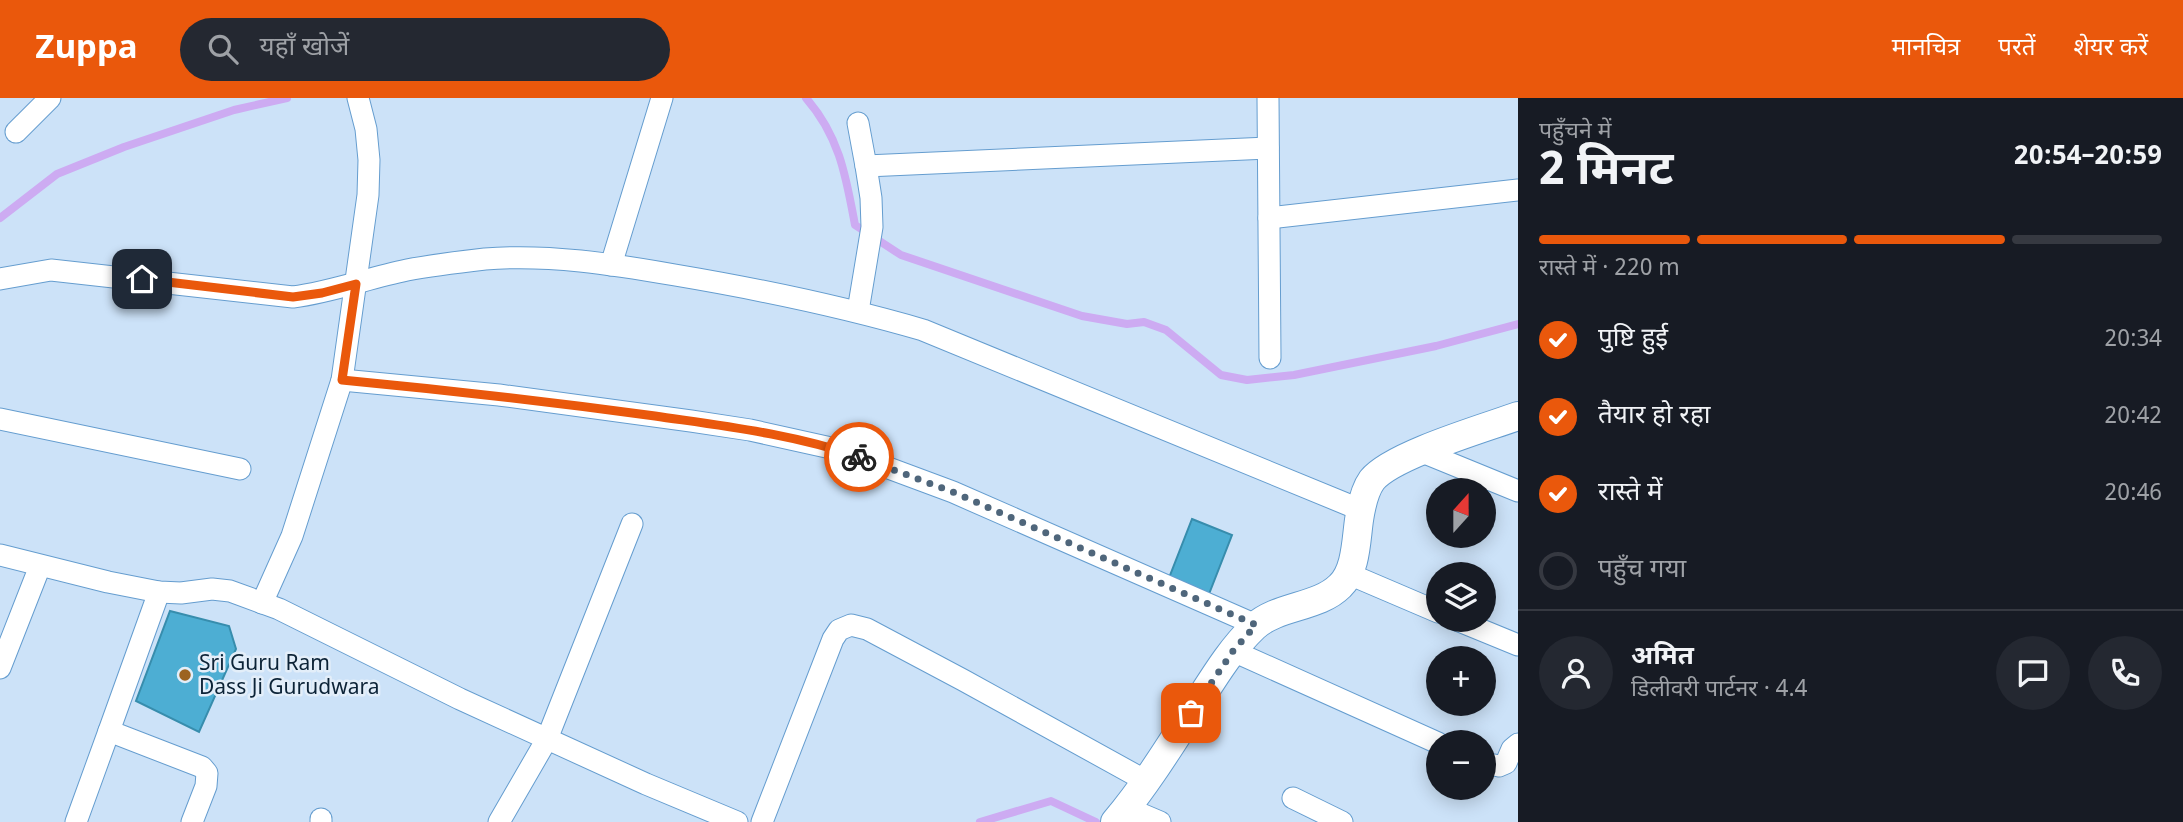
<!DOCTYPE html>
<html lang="hi">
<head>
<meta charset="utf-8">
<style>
	:root { --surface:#171b24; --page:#242831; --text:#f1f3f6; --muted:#9ea1a6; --line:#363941; --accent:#ea580c }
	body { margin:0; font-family:Georgia,"Noto Sans Devanagari",serif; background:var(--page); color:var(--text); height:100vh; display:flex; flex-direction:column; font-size:26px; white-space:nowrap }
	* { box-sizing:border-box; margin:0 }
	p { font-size:23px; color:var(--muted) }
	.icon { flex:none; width:38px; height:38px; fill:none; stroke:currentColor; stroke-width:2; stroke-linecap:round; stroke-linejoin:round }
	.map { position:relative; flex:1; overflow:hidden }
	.side { display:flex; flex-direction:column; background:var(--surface); width:665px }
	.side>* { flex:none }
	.needle { width:46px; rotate:21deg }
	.tools { position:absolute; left:1426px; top:380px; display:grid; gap:14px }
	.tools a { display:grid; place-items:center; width:70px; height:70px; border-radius:50%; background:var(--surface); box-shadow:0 4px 18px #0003; font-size:35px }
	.pin { position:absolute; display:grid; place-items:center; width:60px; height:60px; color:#fff; margin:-30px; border-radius:14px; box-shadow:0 4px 10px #0006 }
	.courier { position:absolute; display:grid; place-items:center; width:70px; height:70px; margin:-35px; border:5px solid #ea580c; border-radius:50%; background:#fff; color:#222; box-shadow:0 2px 9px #0007 }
	.overview em { font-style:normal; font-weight:700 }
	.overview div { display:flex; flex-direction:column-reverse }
	.overview { display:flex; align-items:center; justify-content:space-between; height:119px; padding:0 21px }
	h1 { font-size:46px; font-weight:700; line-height:52px }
	.bar { display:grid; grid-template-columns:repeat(4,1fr); gap:10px 7px; align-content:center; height:84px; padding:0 21px }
	.bar i { height:9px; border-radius:5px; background:var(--line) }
	.bar .selected { background:var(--accent) }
	.bar p { grid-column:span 4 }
	.line { display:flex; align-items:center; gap:18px; padding:0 21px; border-top:2px solid var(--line) }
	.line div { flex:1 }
	.round { display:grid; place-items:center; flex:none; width:74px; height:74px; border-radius:37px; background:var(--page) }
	ol { padding:0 21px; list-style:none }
	li { display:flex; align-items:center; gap:21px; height:77px }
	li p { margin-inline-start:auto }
	li .icon { padding:7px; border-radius:50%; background:var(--accent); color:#fff; stroke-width:4 }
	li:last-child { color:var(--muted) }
	li i { width:38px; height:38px; border:4px solid var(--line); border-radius:50% }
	header { display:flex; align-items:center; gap:42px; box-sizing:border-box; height:98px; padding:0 35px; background:var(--accent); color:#fff }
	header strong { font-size:33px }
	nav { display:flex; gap:38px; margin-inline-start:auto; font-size:24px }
	.search { width:490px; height:63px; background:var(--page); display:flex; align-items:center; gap:18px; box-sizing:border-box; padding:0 24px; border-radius:38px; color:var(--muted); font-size:26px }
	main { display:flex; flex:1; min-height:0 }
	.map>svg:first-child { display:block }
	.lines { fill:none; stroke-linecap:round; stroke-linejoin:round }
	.stream { stroke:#cdabf2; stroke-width:8 }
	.building { fill:#4daed3; stroke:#378dad; stroke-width:2 }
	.street-casing { stroke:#659dcf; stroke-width:23 }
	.secondary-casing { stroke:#659dcf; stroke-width:30 }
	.street { stroke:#fff; stroke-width:21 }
	.secondary { stroke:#fff; stroke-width:28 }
	.done { stroke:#4f667b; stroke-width:7; stroke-dasharray:0 12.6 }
	.route { stroke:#ea580c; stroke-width:9 }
	.poi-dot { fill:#9c6320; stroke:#e3eef9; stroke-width:2.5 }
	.labels { text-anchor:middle; stroke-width:5; stroke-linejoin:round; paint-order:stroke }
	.poi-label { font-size:21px; fill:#0c2337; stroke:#e3eef9; text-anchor:start }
</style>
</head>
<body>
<header>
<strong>Zuppa</strong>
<div class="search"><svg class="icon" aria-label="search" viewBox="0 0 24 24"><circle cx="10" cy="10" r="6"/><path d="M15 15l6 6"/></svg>यहाँ खोजें</div>
<nav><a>मानचित्र</a><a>परतें</a><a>शेयर करें</a></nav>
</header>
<main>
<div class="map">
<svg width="1518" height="724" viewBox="0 0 1518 724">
	<rect width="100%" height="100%" fill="#cce2f8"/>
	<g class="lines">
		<g class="stream">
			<path d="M806,0C840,39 846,79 855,127L901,157L1082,218L1127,226L1144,224L1166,232L1221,277L1247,282L1294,277L1436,248L1518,226"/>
			<path d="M0,120L57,76L124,49L234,12L287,0"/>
			<path d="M980,724L1051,703L1096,724"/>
		</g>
	</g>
	<g class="building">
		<path d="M1192,421L1232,437L1209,496L1169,480Z"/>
		<path d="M170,513L229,528L236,551L199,634L136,603Z"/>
	</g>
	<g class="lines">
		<g class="street-casing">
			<g id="street">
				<path d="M1268,0L1270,260"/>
				<path d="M858,25L866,68"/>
				<path d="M16,34L50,0"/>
				<path d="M1269,120L1518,92"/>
				<path d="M611,167L662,0"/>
				<path d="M0,181L51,172L293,199C332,194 368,180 407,172C433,167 459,164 485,161C549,156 612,166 675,177C758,191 841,208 923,232L1361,412"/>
				<path d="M858,213L872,129L871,100L866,68L1268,50"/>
				<path d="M342,282L499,297L691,323L750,332L840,352L953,394L1256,527"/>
				<path d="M0,321L240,371"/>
				<path d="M1420,353L1518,393"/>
				<path d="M0,457L108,484L159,494L181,495L212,491L230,493L279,511L460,601L646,686L737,724"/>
				<path d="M1349,476L1438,514"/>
				<path d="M159,494L109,633L202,669L207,675L206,688L192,724"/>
				<path d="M262,505L292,438L342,282L368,97L369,62L366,31L358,0"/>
				<path d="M1457,522L1518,547"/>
				<path d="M1233,553L1438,645"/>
				<path d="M0,570L40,468"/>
				<path d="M1484,665L1499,668L1506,665L1512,651L1518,646"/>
				<path d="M1293,700L1342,724"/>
				<path d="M1127,710L1160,724"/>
				<path d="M76,724L109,633"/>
				<path d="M321,724V721"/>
				<path d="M499,724L547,641L632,426"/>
				<path d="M762,724L833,541L839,532L851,527L867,531L963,582L1146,683"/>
			</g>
		</g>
		<g class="secondary-casing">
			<path id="secondary" d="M1115,724C1147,686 1173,643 1200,601C1216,576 1232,550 1254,529C1278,507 1318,510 1340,488C1356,473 1356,443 1359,422C1361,409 1364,393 1372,382C1392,357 1485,330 1518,318"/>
		</g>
		<use href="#street" class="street"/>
		<use href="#secondary" class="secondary"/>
	</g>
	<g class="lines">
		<path class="done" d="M859,359L953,394L1256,527L1233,553L1191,615"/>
		<path class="route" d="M142,181L293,199L322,195L356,186L342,282C447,292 551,304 655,318C723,328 794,336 859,359"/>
	</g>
	<circle class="poi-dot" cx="185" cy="577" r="7"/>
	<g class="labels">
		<g class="poi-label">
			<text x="199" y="572">Sri Guru Ram<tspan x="199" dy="24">Dass Ji Gurudwara</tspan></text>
		</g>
	</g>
</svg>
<div class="tools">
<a><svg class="needle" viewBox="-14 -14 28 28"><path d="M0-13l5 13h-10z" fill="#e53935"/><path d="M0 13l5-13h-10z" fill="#9ea1a6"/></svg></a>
<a><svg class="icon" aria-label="layers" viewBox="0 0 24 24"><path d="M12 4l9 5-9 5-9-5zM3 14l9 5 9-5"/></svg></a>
<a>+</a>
<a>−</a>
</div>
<div class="pin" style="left:1191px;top:615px;background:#ea580c"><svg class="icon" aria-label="bag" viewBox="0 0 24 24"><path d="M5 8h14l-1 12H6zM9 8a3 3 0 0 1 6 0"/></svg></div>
<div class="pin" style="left:142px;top:181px;background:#1f2937"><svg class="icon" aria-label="home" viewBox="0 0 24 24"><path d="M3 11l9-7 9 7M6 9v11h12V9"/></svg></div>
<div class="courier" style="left:859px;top:359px"><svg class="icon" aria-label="bike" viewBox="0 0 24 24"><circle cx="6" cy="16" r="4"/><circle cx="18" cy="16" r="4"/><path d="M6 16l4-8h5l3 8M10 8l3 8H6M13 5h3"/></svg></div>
</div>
<section class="side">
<div class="overview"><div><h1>2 मिनट</h1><p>पहुँचने में</p></div><em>20:54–20:59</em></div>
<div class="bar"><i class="selected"></i><i class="selected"></i><i class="selected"></i><i></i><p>रास्ते में · 220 m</p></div>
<ol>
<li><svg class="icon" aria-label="check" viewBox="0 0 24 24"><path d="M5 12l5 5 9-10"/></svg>पुष्टि हुई<p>20:34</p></li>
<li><svg class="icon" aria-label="check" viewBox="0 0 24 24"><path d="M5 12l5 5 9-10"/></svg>तैयार हो रहा<p>20:42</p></li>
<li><svg class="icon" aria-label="check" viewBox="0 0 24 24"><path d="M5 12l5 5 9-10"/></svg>रास्ते में<p>20:46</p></li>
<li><i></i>पहुँच गया</li>
</ol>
<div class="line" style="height:126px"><a class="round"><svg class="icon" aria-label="person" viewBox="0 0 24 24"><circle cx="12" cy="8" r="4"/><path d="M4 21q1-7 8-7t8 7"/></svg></a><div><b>अमित</b><p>डिलीवरी पार्टनर · 4.4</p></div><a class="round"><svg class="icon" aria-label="chat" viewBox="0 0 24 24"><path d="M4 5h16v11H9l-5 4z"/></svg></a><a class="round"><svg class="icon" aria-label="phone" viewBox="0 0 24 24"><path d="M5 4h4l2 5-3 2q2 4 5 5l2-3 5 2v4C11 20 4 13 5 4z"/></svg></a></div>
</section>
</main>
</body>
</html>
